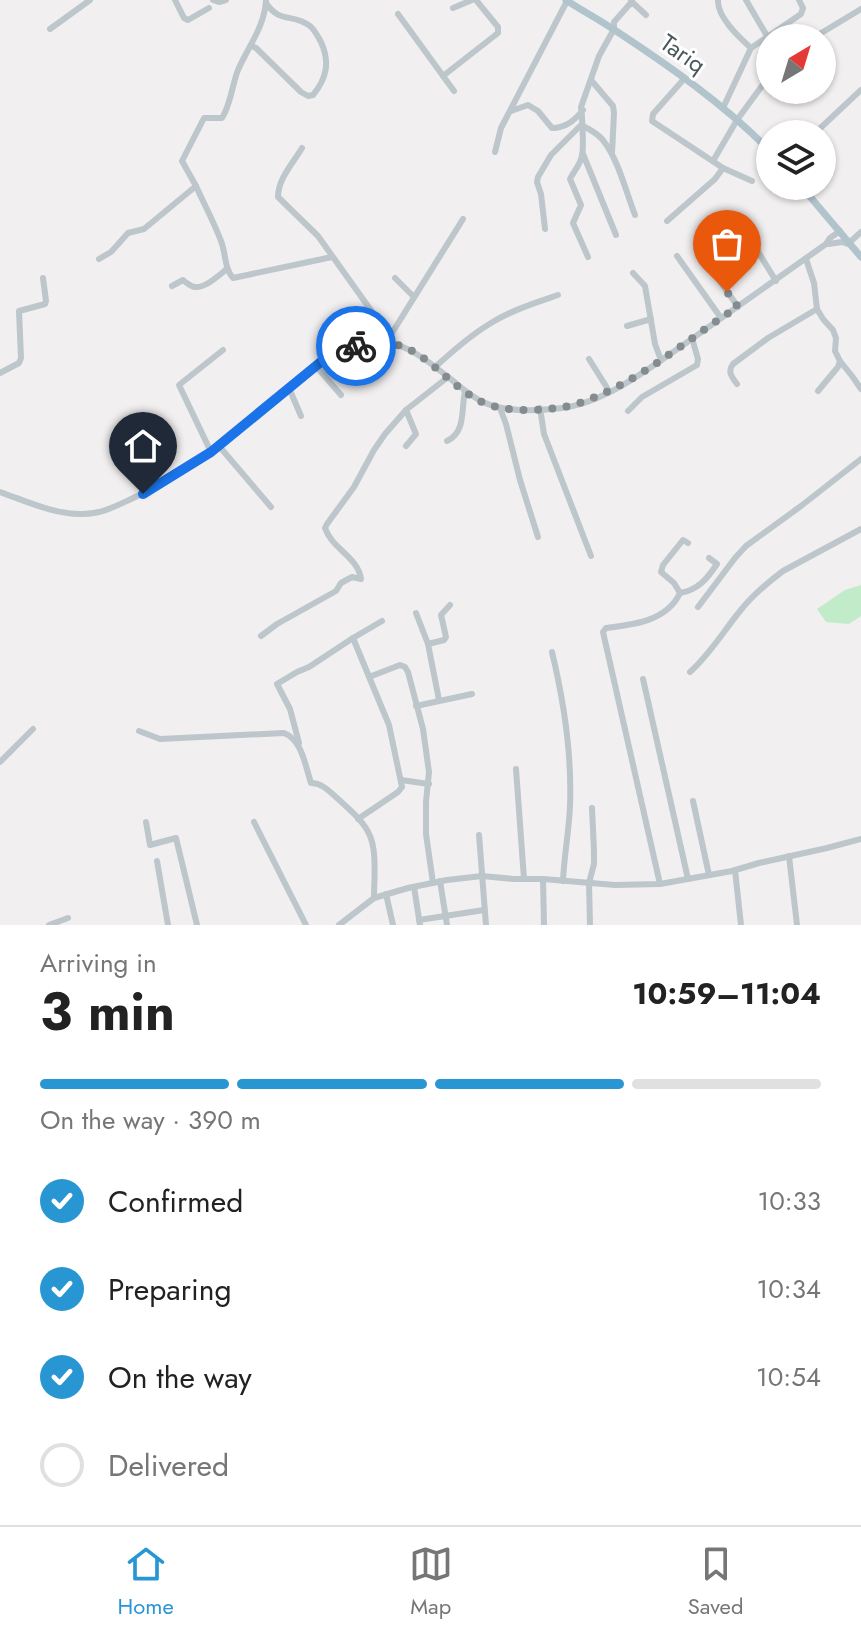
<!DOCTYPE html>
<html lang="en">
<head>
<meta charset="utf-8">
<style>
	:root { --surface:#fff; --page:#f6f6f6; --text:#222; --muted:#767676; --line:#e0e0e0; --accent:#2896d2 }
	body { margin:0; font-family:Jost,sans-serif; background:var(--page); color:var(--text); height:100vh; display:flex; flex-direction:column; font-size:30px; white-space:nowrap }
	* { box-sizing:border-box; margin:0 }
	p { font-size:26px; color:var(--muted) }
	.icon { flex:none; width:44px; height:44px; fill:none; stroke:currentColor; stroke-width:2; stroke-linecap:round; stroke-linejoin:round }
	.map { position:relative; height:925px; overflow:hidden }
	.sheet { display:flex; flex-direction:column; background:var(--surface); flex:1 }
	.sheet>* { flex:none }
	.needle { width:52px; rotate:38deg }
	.buttons { position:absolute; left:756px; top:24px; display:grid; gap:16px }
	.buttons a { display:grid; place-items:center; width:80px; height:80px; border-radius:50%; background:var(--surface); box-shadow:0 2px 6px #0004; font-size:40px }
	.pin { position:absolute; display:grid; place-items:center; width:68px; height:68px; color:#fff; margin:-82px -34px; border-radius:50% 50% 50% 0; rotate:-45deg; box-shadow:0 0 8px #0007 }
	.pin .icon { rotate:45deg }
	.courier { position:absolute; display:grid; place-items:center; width:80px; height:80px; margin:-40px; border:6px solid #1a73e8; border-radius:50%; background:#fff; color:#222; box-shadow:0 2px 10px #0007 }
	.overview em { font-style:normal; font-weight:700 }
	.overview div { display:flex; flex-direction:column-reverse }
	.overview { display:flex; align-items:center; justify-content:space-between; height:136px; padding:0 40px }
	h1 { font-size:52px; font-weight:700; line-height:60px }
	.bar { display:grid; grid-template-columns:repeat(4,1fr); gap:12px 8px; align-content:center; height:96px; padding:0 40px }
	.bar i { height:10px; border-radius:6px; background:var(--line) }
	.bar .selected { background:var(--accent) }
	.bar p { grid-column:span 4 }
	ol { padding:0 40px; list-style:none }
	li { display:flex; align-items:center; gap:24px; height:88px }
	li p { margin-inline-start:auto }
	li .icon { padding:8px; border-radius:50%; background:var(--accent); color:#fff; stroke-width:4 }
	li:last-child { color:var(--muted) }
	li i { width:44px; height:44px; border:4px solid var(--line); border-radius:50% }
	.dock { display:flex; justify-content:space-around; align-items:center; height:112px; border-top:2px solid var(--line); background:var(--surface); font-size:22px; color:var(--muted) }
	.dock a { display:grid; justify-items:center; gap:4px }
	.dock .selected { color:var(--accent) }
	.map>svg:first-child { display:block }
	.green { fill:#c1ebc9 }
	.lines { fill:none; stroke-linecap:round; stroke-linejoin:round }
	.minor { stroke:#bcc6cb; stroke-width:6 }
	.major { stroke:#b1c4cc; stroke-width:7 }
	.done { stroke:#848c8f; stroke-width:8; stroke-dasharray:0 14.4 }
	.route { stroke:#1a73e8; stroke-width:10 }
	.labels { text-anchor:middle; stroke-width:6; stroke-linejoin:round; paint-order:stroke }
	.street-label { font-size:24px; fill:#49565b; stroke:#fff }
</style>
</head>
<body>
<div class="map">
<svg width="861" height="925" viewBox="0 0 861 925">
	<rect width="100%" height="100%" fill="#f1eff0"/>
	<path class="green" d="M861,585V616L849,624L826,622L817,609L845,590Z"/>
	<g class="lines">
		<g class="minor">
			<path d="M175,0L184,18L188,20L209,8"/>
			<path d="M213,0L219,2L226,0"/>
			<path d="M718,0C717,17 739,37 751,48"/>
			<path d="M746,0L767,36"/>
			<path d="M631,1L646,15"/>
			<path d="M453,8L472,0"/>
			<path d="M398,14L454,91"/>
			<path d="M50,29L90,0"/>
			<path d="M813,38L861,9"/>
			<path d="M252,46L256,48L301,92L308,96L313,95C327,78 330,62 321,42C318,37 315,30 310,26C293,13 280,24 266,3"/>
			<path d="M443,76L498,33V27L476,0"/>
			<path d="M684,79L653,114L652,121L723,168L752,181"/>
			<path d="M591,80L613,106L614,113L612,153"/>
			<path d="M723,108L751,48L801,14L803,8L799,0"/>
			<path d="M511,111L528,105L538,111L552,128C566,128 575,120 583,110"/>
			<path d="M814,134L861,90"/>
			<path d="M302,148C293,163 278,179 278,197L318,236L380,323L387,341"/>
			<path d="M495,152L501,128L567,1"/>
			<path d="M583,154L616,235"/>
			<path d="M713,161L737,120L770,75"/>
			<path d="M196,186L182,161L204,118H222C231,104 232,85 238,70C248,47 265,26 266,0"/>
			<path d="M667,221L715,179L723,168"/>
			<path d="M545,229L541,194L537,182L538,177L551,155L581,125C589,129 596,132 602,139C618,158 626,192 635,215"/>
			<path d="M745,240L757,250L776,281"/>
			<path d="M849,243L861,232"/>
			<path d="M828,244L842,242L851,245"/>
			<path d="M697,248L738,307"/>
			<path d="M677,256L721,318"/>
			<path d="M588,257L573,223L581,205L570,179C574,171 581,164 582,155C584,147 582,114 581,107L599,56L614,29V22L629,5L633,3"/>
			<path d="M99,259L111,252L128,233L144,229L196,186C204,204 214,222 221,241C226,253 224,268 233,278L332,257"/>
			<path d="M633,273L645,286L655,344L661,360"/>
			<path d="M395,278L414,297"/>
			<path d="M172,286L183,280C185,282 192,287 195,287C206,288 219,275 227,269"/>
			<path d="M817,309L823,319L833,330L836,338L835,351L840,361L838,367L818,391"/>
			<path d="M627,326L651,319"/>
			<path d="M387,341L463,219"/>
			<path d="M589,359L609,391"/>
			<path d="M840,361L852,376L861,389"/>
			<path d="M316,366L341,395"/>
			<path d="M435,367C453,351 471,335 491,323C512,310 535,303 558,295"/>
			<path d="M0,373L19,363L21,358L19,311L45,304L46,301L43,278"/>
			<path d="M737,384C732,377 727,372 733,364L768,338L817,309L814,283L806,259"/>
			<path d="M289,388L301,416"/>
			<path d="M500,408L506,424L520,480L538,537"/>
			<path d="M540,408L544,434L591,556"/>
			<path d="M628,411L642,397L697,365L698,359L692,338"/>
			<path d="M447,441C466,432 461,410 465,391"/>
			<path d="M219,446L271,507"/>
			<path d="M406,446L416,434L406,410"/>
			<path d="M211,452L179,385L223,350"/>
			<path d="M0,492C26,501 55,515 83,514C100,514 114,507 129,500C203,467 259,410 322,361C379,329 401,339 448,377C460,386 470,396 483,402C506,413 537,411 562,408C606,402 650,368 686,343C732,310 779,277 826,244L830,238L840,231"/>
			<path d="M680,593C698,590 707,579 717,564L709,558"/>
			<path d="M698,607L735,558L746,546L801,506L861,459"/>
			<path d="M416,613L428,644"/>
			<path d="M261,636L277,624L336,591L341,583L352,577L361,579C358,557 332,549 325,528L327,524L354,487L374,450L385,434L406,410L448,377"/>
			<path d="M552,652C564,702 572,755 570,806C569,831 564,856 563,881"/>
			<path d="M690,672C710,654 723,632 740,611C752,596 767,583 783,571L861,529"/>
			<path d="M369,677L400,665L405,667L408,672L423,729L429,772L426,802V834L433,883"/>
			<path d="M643,679L688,879"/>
			<path d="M439,700L428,644L444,640L446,637L441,615L450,605"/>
			<path d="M416,706L472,694"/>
			<path d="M139,731L160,739L284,733C302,740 305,765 311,783C322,783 329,791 337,798C349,809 364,821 370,836C377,852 374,880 374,898"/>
			<path d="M299,743L290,709L277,684L297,672L309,667L353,638"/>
			<path d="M0,762L33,729"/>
			<path d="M516,769L524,879"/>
			<path d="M401,780L429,784"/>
			<path d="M693,801L709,875"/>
			<path d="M358,819L398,792L402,787L389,725L353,638L382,621"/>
			<path d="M146,822L150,845L176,838L197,925"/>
			<path d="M254,822L306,925"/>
			<path d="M479,835L486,925"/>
			<path d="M789,856L797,925"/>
			<path d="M157,861L168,925"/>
			<path d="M735,870L741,925"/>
			<path d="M543,879L544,925"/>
			<path d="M440,881L447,925"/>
			<path d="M660,884L603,632L606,628C633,625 667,621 680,593L674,583L661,572L663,565L683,540L688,543"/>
			<path d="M414,887L420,925"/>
			<path d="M386,894L393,925"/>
			<path d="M419,920L484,910"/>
			<path d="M49,925L68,918"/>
			<path d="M339,925L374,898L408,888L447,880L482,876L514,879H543L615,885L660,884L732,871L759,863L827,848L861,839"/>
			<path d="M590,925L589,883L594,864V851L592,808"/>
		</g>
		<g class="major">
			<path d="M566,0C581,10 598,19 613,29C668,65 724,104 770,151"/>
			<path d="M801,186L861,257"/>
		</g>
	</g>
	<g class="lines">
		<path class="done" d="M356,346C417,328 437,381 484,403C504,412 542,411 563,407C577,405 591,399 604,393C653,371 693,335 738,307L727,292"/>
		<path class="route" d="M143,494L211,452L322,361L356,346"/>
	</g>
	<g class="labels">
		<g class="street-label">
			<text transform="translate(683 54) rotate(35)" y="8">Tariq</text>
		</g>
	</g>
</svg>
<div class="buttons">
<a><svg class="needle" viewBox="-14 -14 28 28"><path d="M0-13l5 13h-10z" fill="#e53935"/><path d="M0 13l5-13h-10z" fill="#767676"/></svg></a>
<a><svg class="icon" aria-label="layers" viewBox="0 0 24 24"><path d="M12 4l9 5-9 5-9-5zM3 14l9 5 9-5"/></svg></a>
</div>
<div class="pin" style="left:727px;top:292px;background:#ea580c"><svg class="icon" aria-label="bag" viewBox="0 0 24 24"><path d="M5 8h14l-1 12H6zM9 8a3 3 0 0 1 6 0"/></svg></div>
<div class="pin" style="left:143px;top:494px;background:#1f2937"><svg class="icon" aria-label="home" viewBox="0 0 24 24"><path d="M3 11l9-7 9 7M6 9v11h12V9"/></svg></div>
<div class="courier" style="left:356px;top:346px"><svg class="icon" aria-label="bike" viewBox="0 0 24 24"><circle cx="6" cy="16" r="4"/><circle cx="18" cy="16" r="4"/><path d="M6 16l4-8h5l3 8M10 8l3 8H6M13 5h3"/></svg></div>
</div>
<section class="sheet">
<div class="overview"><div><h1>3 min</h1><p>Arriving in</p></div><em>10:59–11:04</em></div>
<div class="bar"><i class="selected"></i><i class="selected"></i><i class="selected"></i><i></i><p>On the way · 390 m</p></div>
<ol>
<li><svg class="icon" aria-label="check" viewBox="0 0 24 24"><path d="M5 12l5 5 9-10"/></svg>Confirmed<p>10:33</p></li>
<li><svg class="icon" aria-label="check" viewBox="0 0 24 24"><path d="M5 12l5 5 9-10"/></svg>Preparing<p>10:34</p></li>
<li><svg class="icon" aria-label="check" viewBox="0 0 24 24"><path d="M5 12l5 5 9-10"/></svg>On the way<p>10:54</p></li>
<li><i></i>Delivered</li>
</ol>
</section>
<nav class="dock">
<a class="selected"><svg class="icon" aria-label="home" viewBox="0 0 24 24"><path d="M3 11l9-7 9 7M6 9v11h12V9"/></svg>Home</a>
<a><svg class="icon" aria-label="map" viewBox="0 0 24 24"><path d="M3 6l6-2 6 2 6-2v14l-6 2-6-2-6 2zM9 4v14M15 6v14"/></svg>Map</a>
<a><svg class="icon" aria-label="saved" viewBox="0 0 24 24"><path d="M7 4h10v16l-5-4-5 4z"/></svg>Saved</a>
</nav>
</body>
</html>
